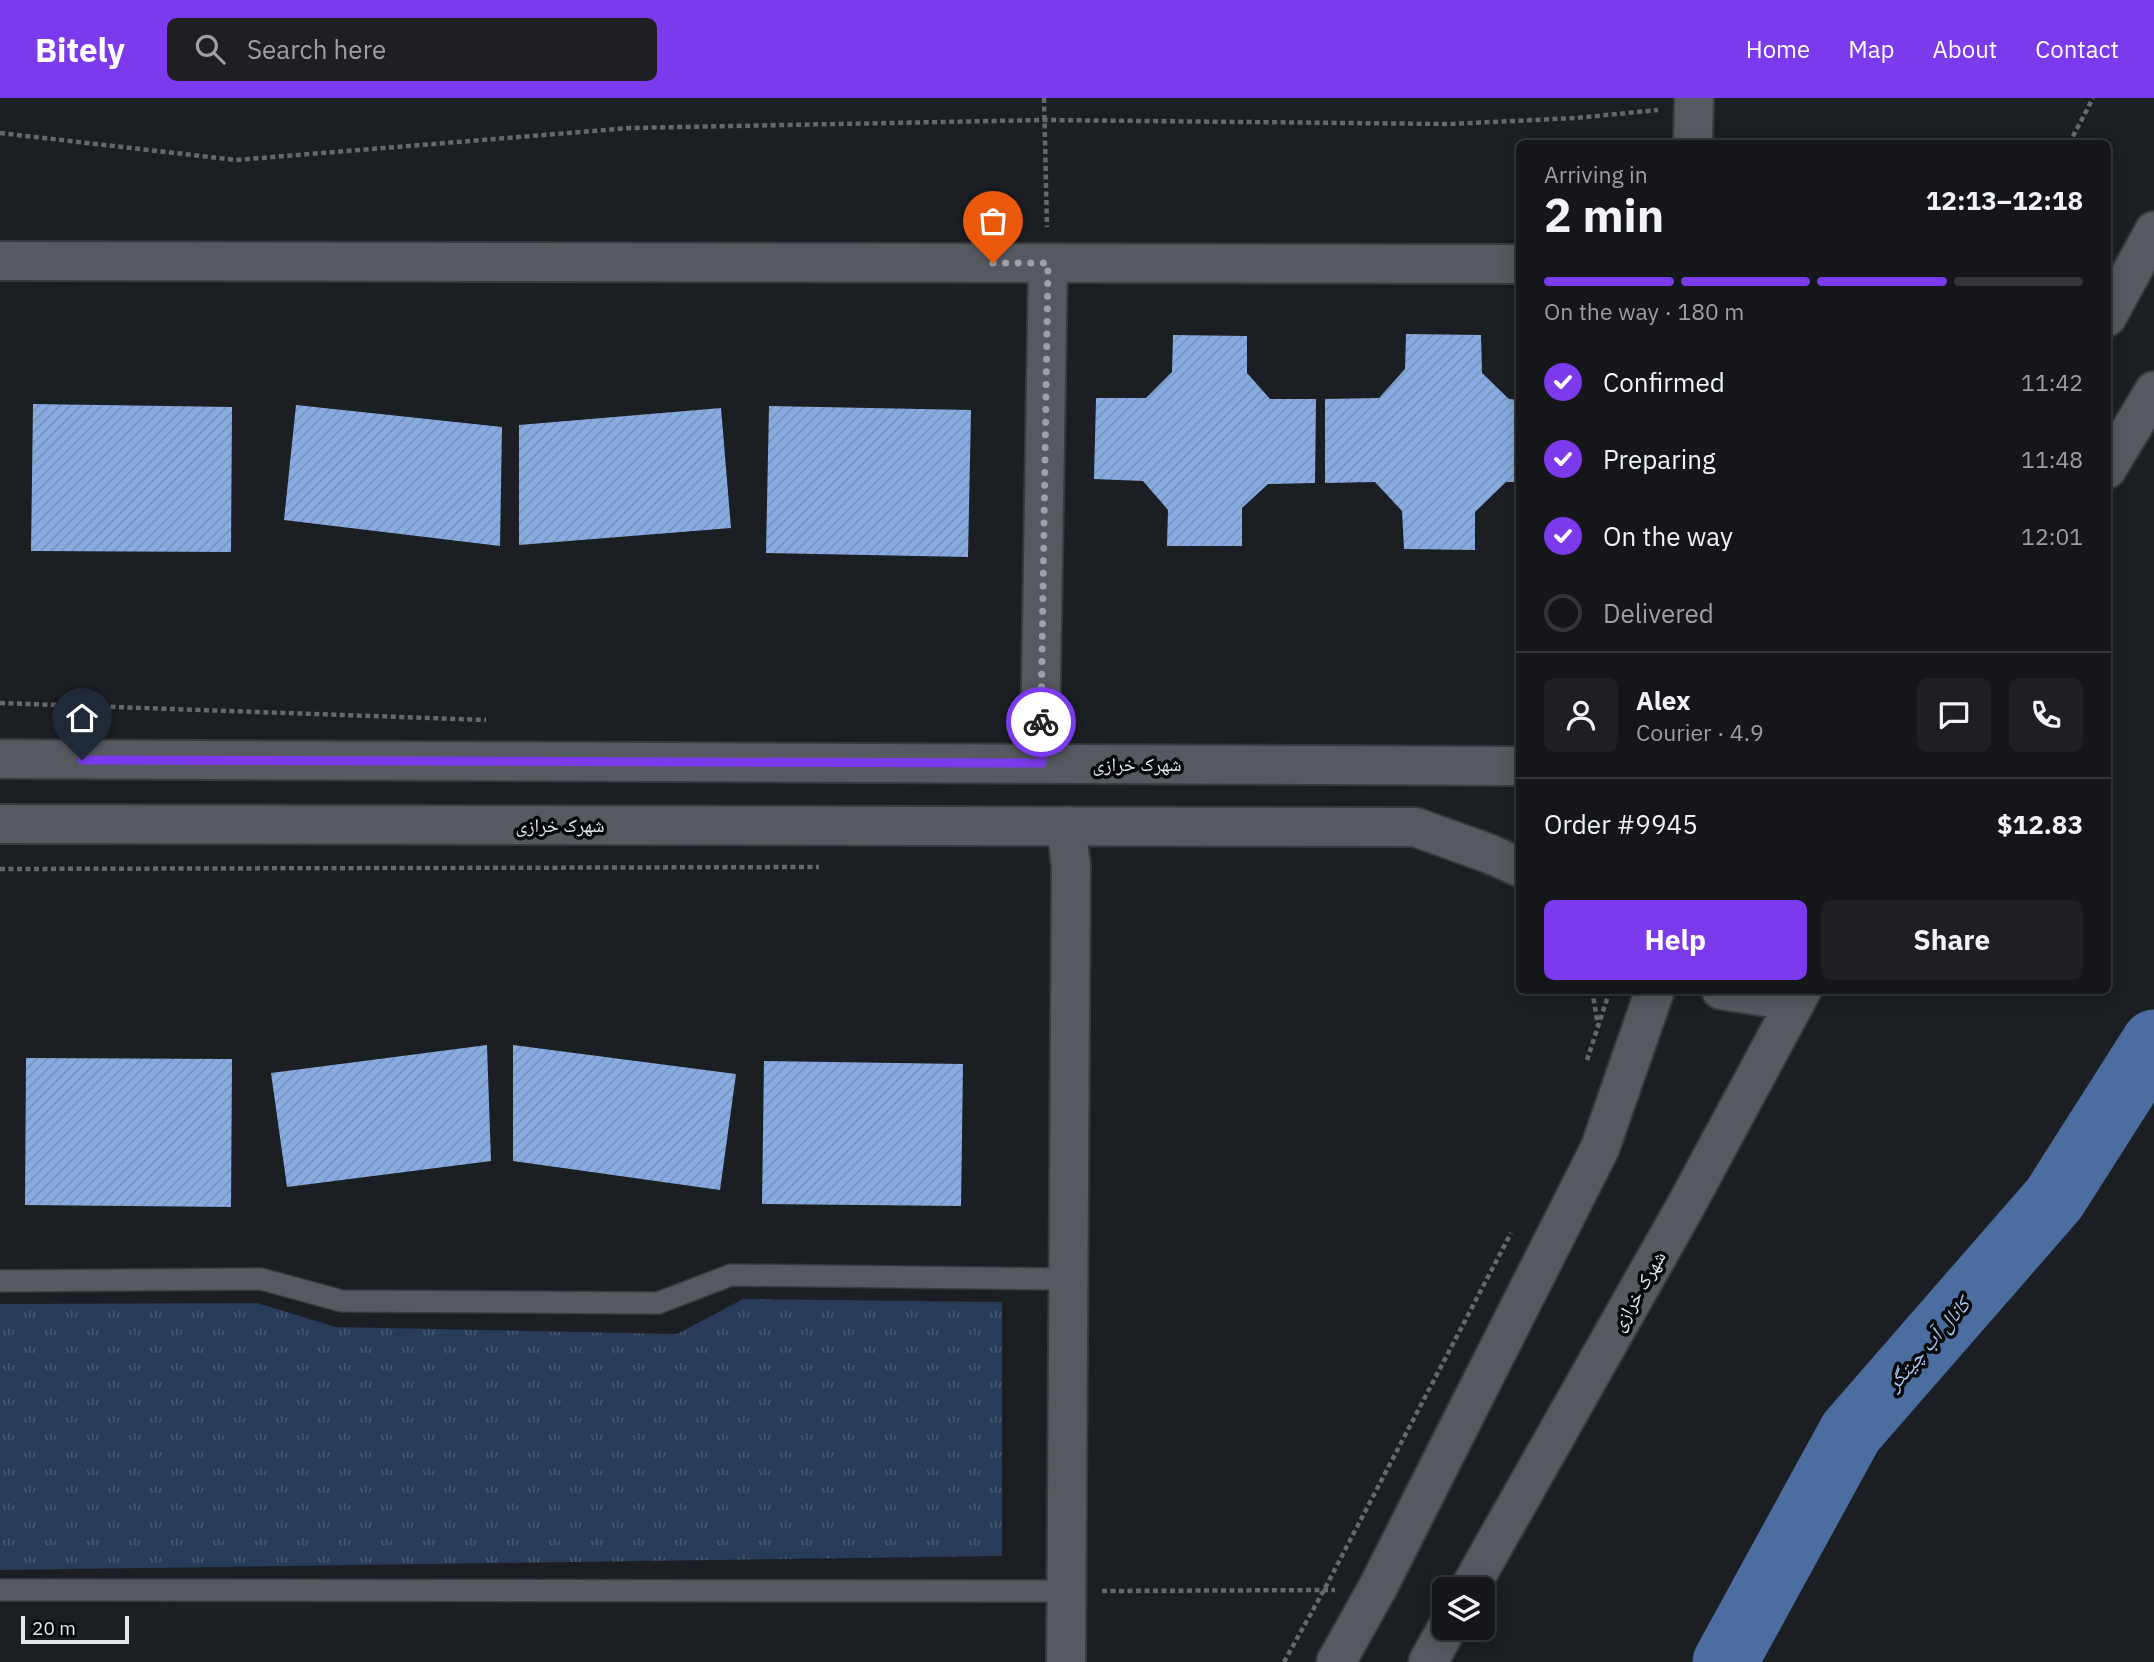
<!DOCTYPE html>
<html lang="en">
<head>
<meta charset="utf-8">
<style>
	:root { --surface:#14161a; --page:#1d1f23; --text:#f1f3f6; --muted:#9d9fa2; --line:#333539; --accent:#7c3aed }
	body { margin:0; font-family:"IBM Plex Sans","Noto Naskh Arabic",sans-serif; background:var(--page); color:var(--text); height:100vh; display:flex; flex-direction:column; font-size:26px; white-space:nowrap }
	* { box-sizing:border-box; margin:0 }
	p { font-size:23px; color:var(--muted) }
	.icon { flex:none; width:38px; height:38px; fill:none; stroke:currentColor; stroke-width:2; stroke-linecap:round; stroke-linejoin:round }
	.map { position:relative; flex:1; overflow:hidden }
	.sheet { position:absolute; left:1516px; top:42px; width:595px; height:854px; display:flex; flex-direction:column; background:var(--surface); border-radius:10px; box-shadow:0 4px 18px #0003,0 0 0 2px var(--line) }
	.sheet>* { flex:none }
	.buttons { position:absolute; left:1432px; top:1479px; display:grid; gap:14px }
	.buttons a { display:grid; place-items:center; width:63px; height:63px; border-radius:10px; background:var(--surface); box-shadow:0 4px 18px #0003,0 0 0 2px var(--line); font-size:35px }
	.scale { position:absolute; left:21px; bottom:18px; width:108px; box-sizing:border-box; padding-left:7px; border:4px solid #e5e8eb; border-top:0; font-size:19px; line-height:24px; white-space:nowrap; color:#e5e8eb; -webkit-text-stroke:5px #07080a; paint-order:stroke }
	.pin { position:absolute; display:grid; place-items:center; width:60px; height:60px; color:#fff; margin:-72px -30px; border-radius:50% 50% 50% 0; rotate:-45deg; box-shadow:0 0 7px #0007 }
	.pin .icon { rotate:45deg }
	.courier { position:absolute; display:grid; place-items:center; width:70px; height:70px; margin:-35px; border:5px solid #7c3aed; border-radius:50%; background:#fff; color:#222; box-shadow:0 2px 9px #0007 }
	.head em { font-style:normal; font-weight:700 }
	.head div { display:flex; flex-direction:column-reverse }
	.head { display:flex; align-items:center; justify-content:space-between; height:119px; padding:0 28px }
	h1 { font-size:46px; font-weight:700; line-height:52px }
	.bar { display:grid; grid-template-columns:repeat(4,1fr); gap:10px 7px; align-content:center; height:84px; padding:0 28px }
	.bar i { height:9px; border-radius:5px; background:var(--line) }
	.bar .selected { background:var(--accent) }
	.bar p { grid-column:span 4 }
	.line { display:flex; align-items:center; gap:18px; padding:0 28px; border-top:2px solid var(--line) }
	.line div { flex:1 }
	.round { display:grid; place-items:center; flex:none; width:74px; height:74px; border-radius:10px; background:var(--page) }
	ol { padding:0 28px; list-style:none }
	li { display:flex; align-items:center; gap:21px; height:77px }
	li p { margin-inline-start:auto }
	li .icon { padding:7px; border-radius:50%; background:var(--accent); color:#fff; stroke-width:4 }
	li:last-child { color:var(--muted) }
	li i { width:38px; height:38px; border:4px solid var(--line); border-radius:50% }
	.primary-button { display:flex; gap:14px; margin-top:auto; padding:14px 28px }
	.primary-button a { flex:1; height:80px; border-radius:10px; background:var(--accent); color:#fff; font-size:28px; font-weight:700; line-height:80px; text-align:center }
	.primary-button a+a { background:var(--page); color:var(--text) }
	header { display:flex; align-items:center; gap:42px; box-sizing:border-box; height:98px; padding:0 35px; background:var(--accent); color:#fff }
	header strong { font-size:33px }
	nav { display:flex; gap:38px; margin-inline-start:auto; font-size:24px }
	.search { width:490px; height:63px; background:var(--page); display:flex; align-items:center; gap:18px; box-sizing:border-box; padding:0 24px; border-radius:10px; color:var(--muted); font-size:26px }
	.map>svg:first-child { display:block }
	.park { fill:url(#park-tufts) }
	.lines { fill:none; stroke-linecap:round; stroke-linejoin:round }
	.river { stroke:#4c6d9f; stroke-width:65 }
	.building { fill:url(#building-hatch) }
	.service-casing { stroke:#37393d; stroke-width:24 }
	.minor-casing { stroke:#37393d; stroke-width:42 }
	.tertiary-casing { stroke:#37393d; stroke-width:42 }
	.path { stroke:#65686c; stroke-width:4.5; stroke-dasharray:5 3.5; stroke-linecap:butt }
	.service { stroke:#565a60; stroke-width:21 }
	.minor { stroke:#565a60; stroke-width:38 }
	.tertiary { stroke:#565a60; stroke-width:38 }
	.done { stroke:#9ea1a5; stroke-width:7; stroke-dasharray:0 12.6 }
	.route { stroke:#7c3aed; stroke-width:9 }
	.labels { text-anchor:middle; stroke-width:7; stroke-linejoin:round; paint-order:stroke }
	.street-label { font-size:19px; fill:#e5e8eb; stroke:#07080a }
	.water-label { font-size:21px; font-style:italic; fill:#a9c7f3; stroke:#07080a }
</style>
</head>
<body>
<header>
<strong>Bitely</strong>
<div class="search"><svg class="icon" aria-label="search" viewBox="0 0 24 24"><circle cx="10" cy="10" r="6"/><path d="M15 15l6 6"/></svg>Search here</div>
<nav><a>Home</a><a>Map</a><a>About</a><a>Contact</a></nav>
</header>
<div class="map">
<svg width="2154" height="1564" viewBox="0 0 2154 1564">
	<defs>
		<pattern id="park-tufts" width="24" height="20" patternUnits="userSpaceOnUse" patternTransform="scale(1.75)"><rect width="24" height="20" fill="#283b58"/><path d="M3 7l-1-3M5 7V3M7 7l1-3M15 17l-1-3M17 17v-4M19 17l1-3" fill="none" stroke="#475770"/></pattern>
		<pattern id="building-hatch" width="6" height="6" patternUnits="userSpaceOnUse" patternTransform="scale(1.75)"><rect width="6" height="6" fill="#88ace1"/><path d="M-1 1l2-2M0 6l6-6M5 7l2-2" fill="none" stroke="#7792ba"/></pattern>
	</defs>
	<rect width="100%" height="100%" fill="#1b1e23"/>
	<path class="park" d="M743,1201L1002,1204V1458L0,1472V1206L257,1205L336,1229L677,1236Z"/>
	<g class="lines">
		<path class="river" d="M1725,1564L1851,1334L2054,1101L2154,944"/>
	</g>
	<g class="building">
		<path d="M1406,236L1481,237L1482,275L1509,301L1519,302V384H1506L1475,414V452L1404,451L1402,413L1375,384L1325,385V301L1379,300L1405,271Z"/>
		<path d="M1173,237L1247,238V275L1270,301H1316L1315,385L1268,386L1242,410V448H1167L1168,412L1143,383L1094,381L1096,300H1146L1172,274Z"/>
		<path d="M33,306L232,309L231,454L31,453Z"/>
		<path d="M296,307L502,329L500,448L284,422Z"/>
		<path d="M769,308L971,312L968,459L766,455Z"/>
		<path d="M721,310L731,430L519,447V327Z"/>
		<path d="M487,947L491,1063L287,1089L271,975Z"/>
		<path d="M513,947L736,976L720,1092L513,1063Z"/>
		<path d="M26,960L232,961L231,1109L25,1107Z"/>
		<path d="M764,963L963,966L961,1108L762,1106Z"/>
	</g>
	<g class="lines">
		<g class="service-casing">
			<g id="service">
				<path d="M0,1183L261,1181L342,1203L658,1205L731,1177L1068,1181"/>
				<path d="M0,1492L1068,1493"/>
			</g>
		</g>
		<g class="minor-casing">
			<g id="minor">
				<path d="M1693,46L1694,0"/>
				<path d="M0,163L1519,166"/>
				<path d="M1042,665L1040,642L1048,165"/>
				<path d="M1066,1564L1071,768L1066,728"/>
			</g>
		</g>
		<g class="tertiary-casing">
			<g id="tertiary">
				<path d="M2107,219L2154,133"/>
				<path d="M2107,371L2154,293"/>
				<path d="M0,661L1519,668"/>
				<path d="M0,726L1415,729L1490,756L1519,769"/>
				<path d="M1721,892L1766,899L1785,892"/>
				<path d="M1469,1491L1684,1111L1802,892"/>
				<path d="M1336,1564L1378,1489L1600,1050L1655,892"/>
				<path d="M1428,1564L1447,1530"/>
			</g>
		</g>
		<g class="path">
			<path d="M1044,0L1047,129"/>
			<path d="M0,35L236,62L630,30L1044,22L1449,26L1576,20L1658,12"/>
			<path d="M2069,46L2093,0"/>
			<path d="M0,605L486,622"/>
			<path d="M0,771L819,769"/>
			<path d="M1592,892L1598,927"/>
			<path d="M1587,962L1610,892"/>
			<path d="M1102,1493L1335,1492"/>
			<path d="M1284,1564L1324,1492L1511,1135"/>
		</g>
		<use href="#service" class="service"/>
		<use href="#minor" class="minor"/>
		<use href="#tertiary" class="tertiary"/>
	</g>
	<g class="lines">
		<path class="done" d="M993,165H1048L1041,624"/>
		<path class="route" d="M82,662L1042,665L1041,624"/>
	</g>
	<g class="labels">
		<g class="street-label">
			<text x="1137" y="673">شهرک خرازی</text>
			<text x="560" y="734">شهرک خرازی</text>
			<text transform="translate(1638 1193) rotate(-60)" y="7">شهرک خرازی</text>
		</g>
		<g class="water-label">
			<text transform="translate(1928 1246) rotate(-49)" y="7">کانال آب چیتگر</text>
		</g>
	</g>
</svg>
<div class="buttons">
<a><svg class="icon" aria-label="layers" viewBox="0 0 24 24"><path d="M12 4l9 5-9 5-9-5zM3 14l9 5 9-5"/></svg></a>
</div>
<div class="scale">20 m</div>
<div class="pin" style="left:993px;top:165px;background:#ea580c"><svg class="icon" aria-label="bag" viewBox="0 0 24 24"><path d="M5 8h14l-1 12H6zM9 8a3 3 0 0 1 6 0"/></svg></div>
<div class="pin" style="left:82px;top:662px;background:#1f2937"><svg class="icon" aria-label="home" viewBox="0 0 24 24"><path d="M3 11l9-7 9 7M6 9v11h12V9"/></svg></div>
<div class="courier" style="left:1041px;top:624px"><svg class="icon" aria-label="bike" viewBox="0 0 24 24"><circle cx="6" cy="16" r="4"/><circle cx="18" cy="16" r="4"/><path d="M6 16l4-8h5l3 8M10 8l3 8H6M13 5h3"/></svg></div>
<section class="sheet">
<div class="head"><div><h1>2 min</h1><p>Arriving in</p></div><em>12:13–12:18</em></div>
<div class="bar"><i class="selected"></i><i class="selected"></i><i class="selected"></i><i></i><p>On the way · 180 m</p></div>
<ol>
<li><svg class="icon" aria-label="check" viewBox="0 0 24 24"><path d="M5 12l5 5 9-10"/></svg>Confirmed<p>11:42</p></li>
<li><svg class="icon" aria-label="check" viewBox="0 0 24 24"><path d="M5 12l5 5 9-10"/></svg>Preparing<p>11:48</p></li>
<li><svg class="icon" aria-label="check" viewBox="0 0 24 24"><path d="M5 12l5 5 9-10"/></svg>On the way<p>12:01</p></li>
<li><i></i>Delivered</li>
</ol>
<div class="line" style="height:126px"><a class="round"><svg class="icon" aria-label="person" viewBox="0 0 24 24"><circle cx="12" cy="8" r="4"/><path d="M4 21q1-7 8-7t8 7"/></svg></a><div><b>Alex</b><p>Courier · 4.9</p></div><a class="round"><svg class="icon" aria-label="chat" viewBox="0 0 24 24"><path d="M4 5h16v11H9l-5 4z"/></svg></a><a class="round"><svg class="icon" aria-label="phone" viewBox="0 0 24 24"><path d="M5 4h4l2 5-3 2q2 4 5 5l2-3 5 2v4C11 20 4 13 5 4z"/></svg></a></div>
<div class="line" style="height:91px"><div>Order #9945</div><b>$12.83</b></div>
<div class="primary-button"><a>Help</a><a>Share</a></div>
</section>
</div>
</body>
</html>
